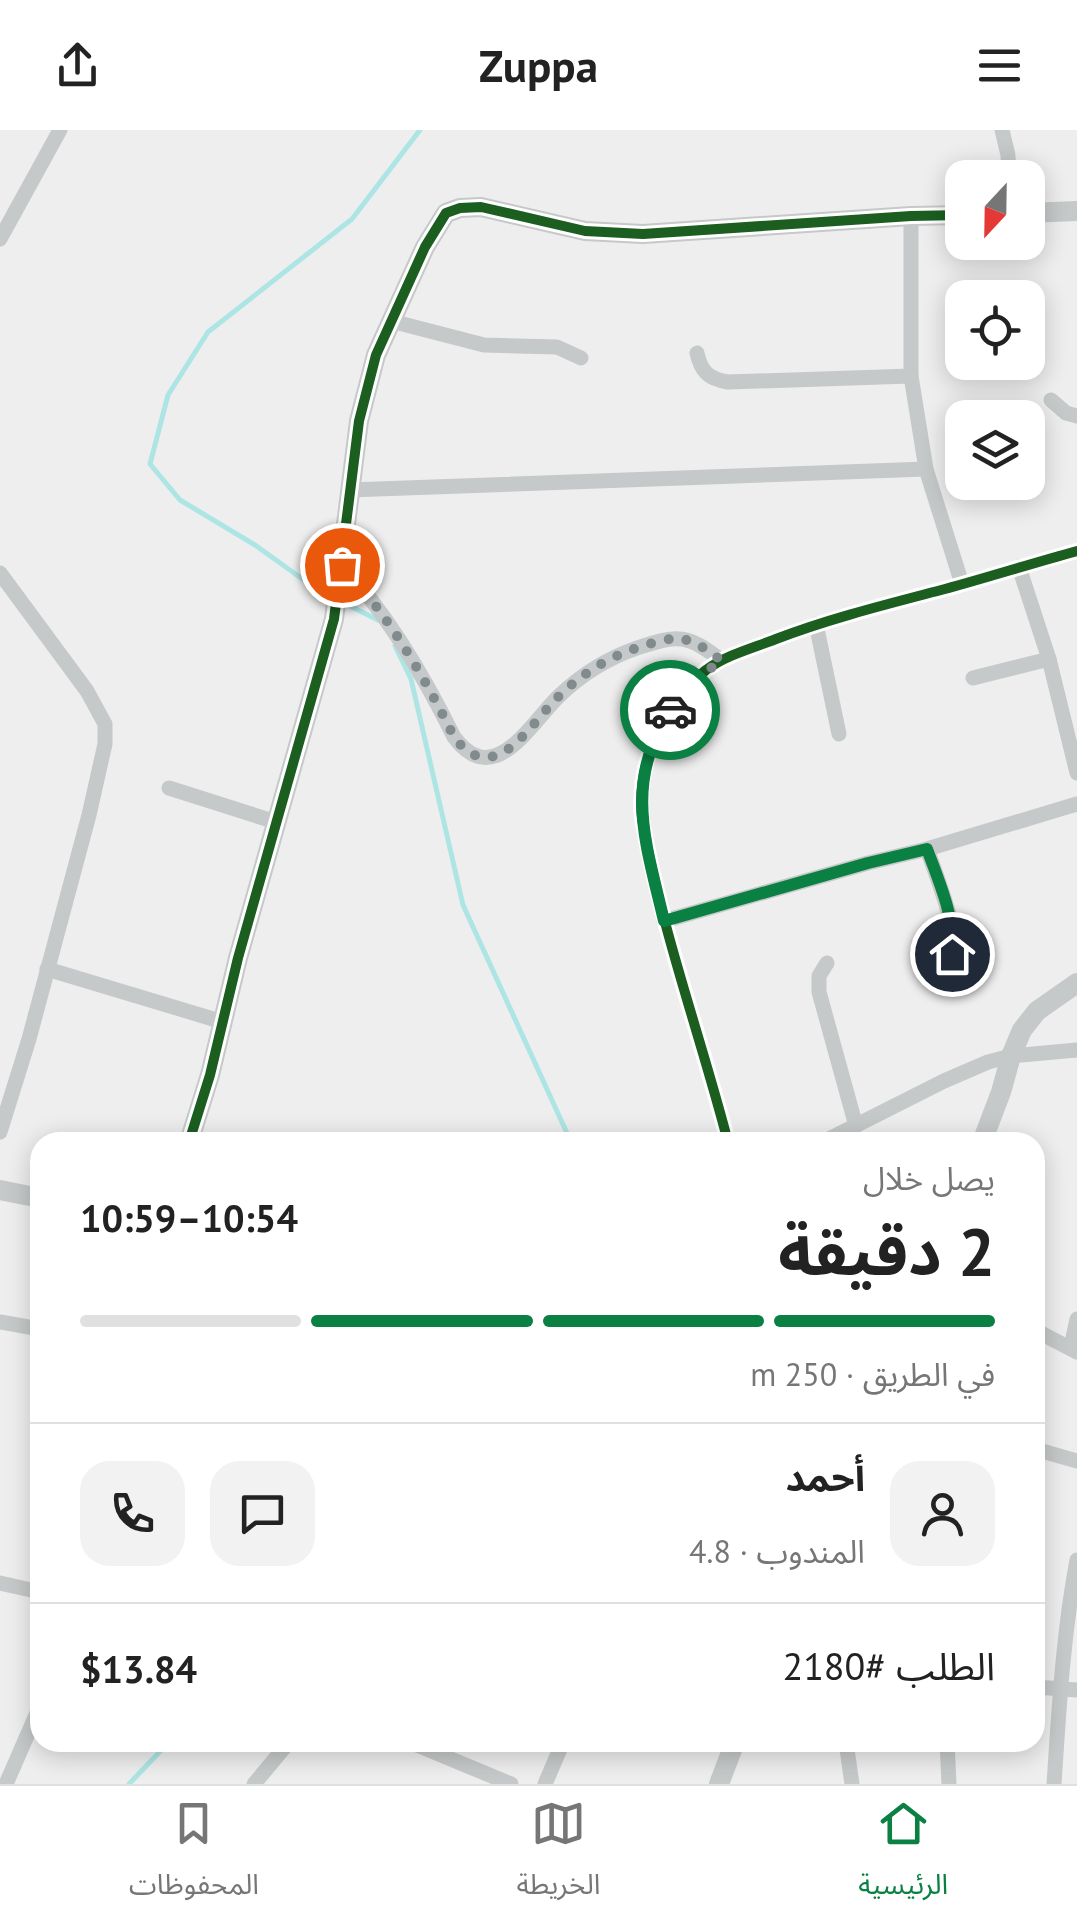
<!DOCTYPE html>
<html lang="ar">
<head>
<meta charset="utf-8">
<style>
	:root { --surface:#fff; --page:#f2f2f2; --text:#222; --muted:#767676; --line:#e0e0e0; --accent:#0b8043 }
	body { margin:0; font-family:"PT Sans","Noto Sans Arabic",sans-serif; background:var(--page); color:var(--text); direction:rtl; height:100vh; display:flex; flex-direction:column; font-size:38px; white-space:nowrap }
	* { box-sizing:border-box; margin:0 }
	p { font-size:32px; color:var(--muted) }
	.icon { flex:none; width:55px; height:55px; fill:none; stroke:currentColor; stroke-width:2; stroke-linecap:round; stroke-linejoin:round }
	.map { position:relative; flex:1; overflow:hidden; direction:ltr }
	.panel { position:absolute; left:30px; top:1002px; width:1015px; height:620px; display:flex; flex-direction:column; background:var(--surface); border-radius:30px; box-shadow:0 5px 25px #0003; direction:rtl }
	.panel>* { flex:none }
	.needle { width:65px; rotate:202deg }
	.fabs { position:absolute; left:945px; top:30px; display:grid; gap:20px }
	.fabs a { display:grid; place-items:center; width:100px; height:100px; border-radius:20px; background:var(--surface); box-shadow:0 5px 25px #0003; font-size:50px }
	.pin { position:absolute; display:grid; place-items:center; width:85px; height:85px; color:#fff; margin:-42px; border:5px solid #fff; border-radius:50%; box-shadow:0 2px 10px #0007 }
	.courier { position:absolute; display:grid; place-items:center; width:100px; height:100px; margin:-50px; border:8px solid #0b8043; border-radius:50%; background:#fff; color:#222; box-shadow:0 2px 12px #0007 }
	.headline em { font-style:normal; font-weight:700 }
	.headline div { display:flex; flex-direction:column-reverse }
	.headline { display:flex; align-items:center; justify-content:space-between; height:170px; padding:0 50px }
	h1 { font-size:65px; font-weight:700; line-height:75px }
	.bar { display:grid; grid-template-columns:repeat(4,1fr); gap:15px 10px; align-content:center; height:120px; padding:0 50px }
	.bar i { height:12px; border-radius:8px; background:var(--line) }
	.bar .active { background:var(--accent) }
	.bar p { grid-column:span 4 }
	.line { display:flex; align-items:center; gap:25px; padding:0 50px; border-top:2px solid var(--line) }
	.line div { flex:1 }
	.round { display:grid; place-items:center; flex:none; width:105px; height:105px; border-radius:30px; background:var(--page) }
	header { display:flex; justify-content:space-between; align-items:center; height:130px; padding:0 50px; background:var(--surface); font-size:45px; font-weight:700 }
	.tab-bar { display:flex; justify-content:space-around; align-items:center; height:140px; border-top:2px solid var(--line); background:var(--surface); font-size:28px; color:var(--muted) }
	.tab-bar a { display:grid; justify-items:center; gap:5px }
	.tab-bar .active { color:var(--accent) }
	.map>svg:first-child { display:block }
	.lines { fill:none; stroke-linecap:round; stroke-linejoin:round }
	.stream { stroke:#ade5e4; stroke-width:5 }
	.minor { stroke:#c6c9c9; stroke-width:15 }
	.tertiary { stroke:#c6c9c9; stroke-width:20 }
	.cycleway-casing { stroke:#fff; stroke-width:16 }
	.cycleway { stroke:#1b5e20; stroke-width:10 }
	.done { stroke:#818a8c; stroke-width:10; stroke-dasharray:0 18 }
	.route { stroke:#0b8043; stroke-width:12 }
</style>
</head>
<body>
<header><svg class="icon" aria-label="menu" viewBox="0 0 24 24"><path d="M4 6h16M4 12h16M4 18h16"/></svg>Zuppa<svg class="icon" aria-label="share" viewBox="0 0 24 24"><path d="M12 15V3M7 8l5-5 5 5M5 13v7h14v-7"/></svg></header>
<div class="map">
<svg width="1077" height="1654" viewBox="0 0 1077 1654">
	<rect width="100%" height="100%" fill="#eee"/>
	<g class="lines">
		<g class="stream">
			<path d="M330,466L319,461L255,415L180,370L150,334L168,265L208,202L352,89L420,0"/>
			<path d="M340,471L380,491"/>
			<path d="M395,516L411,549L463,775L571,1012"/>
			<path d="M129,1654L169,1612"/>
		</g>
		<g class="minor">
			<path d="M1002,0L1008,25L1009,48"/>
			<path d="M911,86V246L926,339L962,454"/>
			<path d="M0,109L60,0"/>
			<path d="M391,191L484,215L557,217L581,228"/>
			<path d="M697,223C701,242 709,249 728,252L911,246"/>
			<path d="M1051,270L1066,283L1077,286"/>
			<path d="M349,360L926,339"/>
			<path d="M342,435C388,485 424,546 454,607C494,661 530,594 559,566C582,544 608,528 637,518C679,504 687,504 722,531"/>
			<path d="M1019,437L1049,529L1077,643"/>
			<path d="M0,443L87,561L105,594V614L89,685L29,909L0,1002"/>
			<path d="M816,494L839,604"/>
			<path d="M973,548L1049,529"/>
			<path d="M169,658L276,692"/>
			<path d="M927,719C934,739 959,802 953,821C950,829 943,832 935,836"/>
			<path d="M664,791L868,733L927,719L1077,674"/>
			<path d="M827,833L819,846V862L856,996"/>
			<path d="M47,839L223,892"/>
			<path d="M728,1012C700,904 661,799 642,689C636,634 663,575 706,540C726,525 753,518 776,509C831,488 888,474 945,459C989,447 1033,433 1077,421"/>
			<path d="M823,1012L944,951L988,932L1011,926L1077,920"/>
			<path d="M0,1192L40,1199"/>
			<path d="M1035,1200L1077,1222"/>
			<path d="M1071,1217L1077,1189"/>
			<path d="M1035,1319L1077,1331"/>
			<path d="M0,1453L40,1462"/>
			<path d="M1035,1557L1077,1560"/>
			<path d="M410,1612L511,1654"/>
			<path d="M846,1612L852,1654"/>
			<path d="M947,1612L949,1654"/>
			<path d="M6,1654L40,1576"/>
			<path d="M254,1654L289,1612"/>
			<path d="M545,1654L563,1612"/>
			<path d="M1054,1654C1059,1579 1063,1504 1077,1430"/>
		</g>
		<g class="tertiary">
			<path d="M1028,83L1077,81"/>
			<path d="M189,1012L210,945L238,828L334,489L359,291L376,225L425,117L446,83L460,78L481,77L585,101L643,104L911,86L962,85"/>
			<path d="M982,1012L1001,962L1011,926L1022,900L1037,881L1077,853"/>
			<path d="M0,1060L40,1068"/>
			<path d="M719,1654L735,1612"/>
		</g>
		<g class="cycleway-casing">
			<g id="cycleway">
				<path d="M189,1012L210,945L238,828L334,489L359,291L376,225L425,117L446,83L460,78L481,77L585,101L643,104L911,86L962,85"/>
				<path d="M728,1012C700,904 661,799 642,689C636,634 663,575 706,540C726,525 753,518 776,509C831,488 888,474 945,459C989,447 1033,433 1077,421"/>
			</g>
		</g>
		<use href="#cycleway" class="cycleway"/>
	</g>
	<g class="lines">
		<path class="done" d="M342,435C388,485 424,546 454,607C494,661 530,594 559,566C582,544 607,528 637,518C679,504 687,504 722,531C701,543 684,560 670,580"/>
		<path class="route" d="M670,580C623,654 646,713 664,791L868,733L927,719C938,749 957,792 952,824"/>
	</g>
</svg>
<div class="fabs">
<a><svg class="needle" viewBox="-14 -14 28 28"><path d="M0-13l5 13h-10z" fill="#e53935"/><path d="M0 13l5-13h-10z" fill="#767676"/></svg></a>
<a><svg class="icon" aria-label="locate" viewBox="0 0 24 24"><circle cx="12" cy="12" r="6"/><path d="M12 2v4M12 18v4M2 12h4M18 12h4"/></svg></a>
<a><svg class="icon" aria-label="layers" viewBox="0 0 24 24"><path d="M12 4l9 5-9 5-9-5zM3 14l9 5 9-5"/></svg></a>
</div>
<div class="pin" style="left:342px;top:435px;background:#ea580c"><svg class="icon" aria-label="bag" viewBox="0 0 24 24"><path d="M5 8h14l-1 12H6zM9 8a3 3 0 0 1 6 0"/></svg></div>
<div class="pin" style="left:952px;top:824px;background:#1f2937"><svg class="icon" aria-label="home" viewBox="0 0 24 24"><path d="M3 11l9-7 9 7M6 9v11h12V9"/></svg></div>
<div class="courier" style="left:670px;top:580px"><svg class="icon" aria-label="car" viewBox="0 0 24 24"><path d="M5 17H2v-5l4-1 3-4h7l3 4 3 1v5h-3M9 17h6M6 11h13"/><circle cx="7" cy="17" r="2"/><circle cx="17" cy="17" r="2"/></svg></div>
<section class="panel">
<div class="headline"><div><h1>2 دقيقة</h1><p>يصل خلال</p></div><em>10:54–10:59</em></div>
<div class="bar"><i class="active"></i><i class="active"></i><i class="active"></i><i></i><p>في الطريق · 250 m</p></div>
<div class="line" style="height:180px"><a class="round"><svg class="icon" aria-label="person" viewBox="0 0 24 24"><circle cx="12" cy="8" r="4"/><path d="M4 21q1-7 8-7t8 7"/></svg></a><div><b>أحمد</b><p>المندوب · 4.8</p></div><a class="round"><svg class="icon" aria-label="chat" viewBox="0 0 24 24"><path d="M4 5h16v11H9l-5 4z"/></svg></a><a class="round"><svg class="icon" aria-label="phone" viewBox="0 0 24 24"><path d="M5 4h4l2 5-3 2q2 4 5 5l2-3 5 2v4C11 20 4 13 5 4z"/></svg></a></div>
<div class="line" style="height:130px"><div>الطلب #2180</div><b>$13.84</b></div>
</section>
</div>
<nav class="tab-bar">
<a class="active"><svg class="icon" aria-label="home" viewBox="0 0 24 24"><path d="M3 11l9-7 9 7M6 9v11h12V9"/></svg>الرئيسية</a>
<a><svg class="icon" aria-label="map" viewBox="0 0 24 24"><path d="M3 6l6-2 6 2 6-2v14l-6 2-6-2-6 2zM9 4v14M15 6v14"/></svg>الخريطة</a>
<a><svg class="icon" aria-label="saved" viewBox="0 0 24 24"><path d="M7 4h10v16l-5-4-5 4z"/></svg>المحفوظات</a>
</nav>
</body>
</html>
